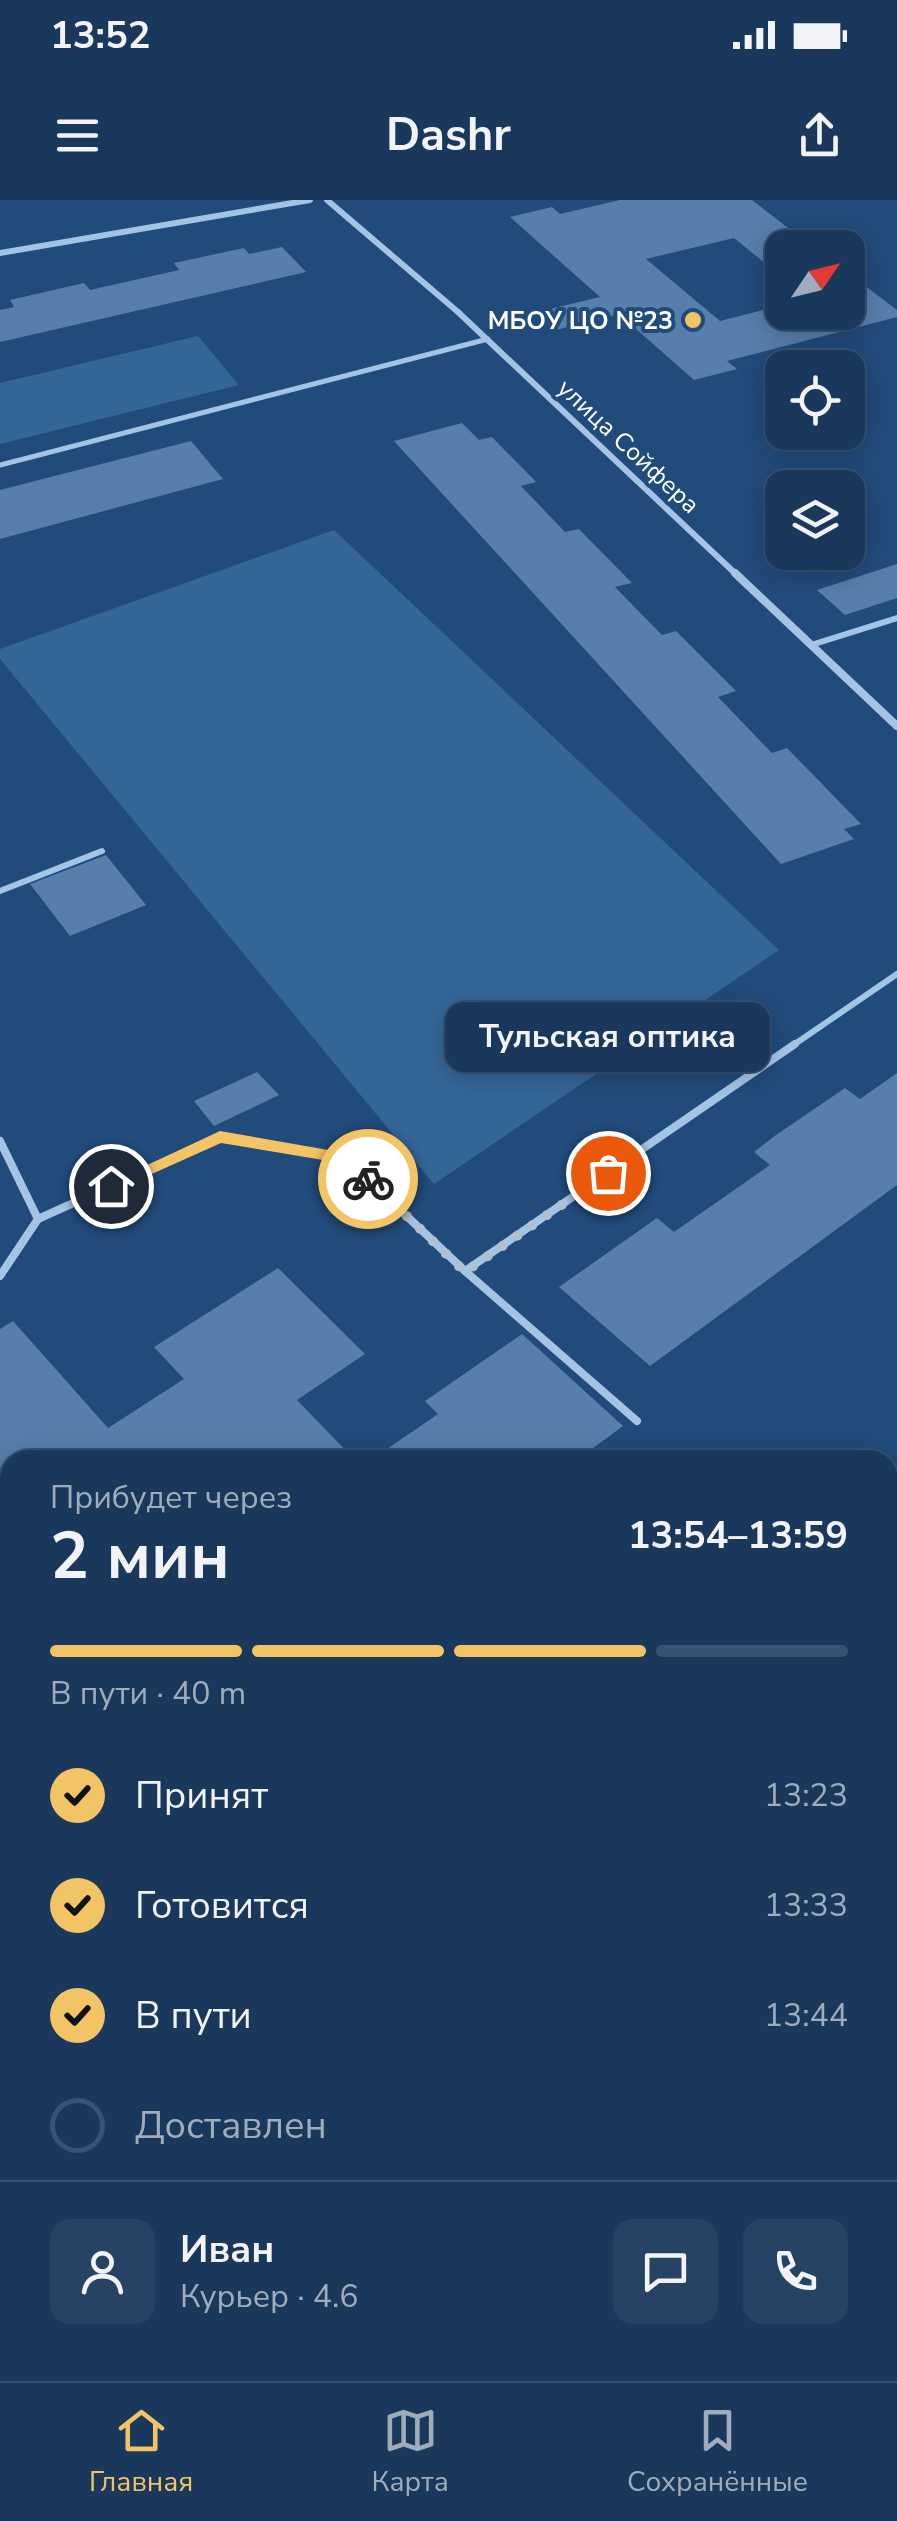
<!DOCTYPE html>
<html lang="ru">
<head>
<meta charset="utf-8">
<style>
	:root { --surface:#19385c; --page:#264365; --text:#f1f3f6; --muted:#9facbb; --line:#375272; --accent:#f2c465 }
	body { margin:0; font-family:"Nunito Sans",sans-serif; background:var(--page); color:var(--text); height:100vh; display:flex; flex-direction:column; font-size:38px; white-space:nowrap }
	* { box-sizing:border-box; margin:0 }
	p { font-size:32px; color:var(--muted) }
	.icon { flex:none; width:55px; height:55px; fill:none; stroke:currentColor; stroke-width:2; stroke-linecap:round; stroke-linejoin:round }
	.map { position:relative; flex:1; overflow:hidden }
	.drawer { position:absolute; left:0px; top:1250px; width:898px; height:932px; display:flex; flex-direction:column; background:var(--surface); border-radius:30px 30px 0 0; box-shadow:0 5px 25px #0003,0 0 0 2px var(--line) }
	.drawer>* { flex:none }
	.needle { width:65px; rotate:55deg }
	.fabs { position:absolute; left:765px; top:30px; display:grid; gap:20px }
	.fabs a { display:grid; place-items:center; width:100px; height:100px; border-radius:20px; background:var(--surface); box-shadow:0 5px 25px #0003,0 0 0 2px var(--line); font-size:50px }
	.pin { position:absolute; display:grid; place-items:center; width:85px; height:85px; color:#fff; margin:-42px; border:5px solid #fff; border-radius:50%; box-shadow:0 2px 10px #0007 }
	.courier { position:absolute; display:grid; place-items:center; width:100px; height:100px; margin:-50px; border:8px solid #f2c465; border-radius:50%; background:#fff; color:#222; box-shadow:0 2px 12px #0007 }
	.bubble { position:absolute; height:70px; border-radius:20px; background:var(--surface); box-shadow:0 5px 25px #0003,0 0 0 2px var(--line); font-size:32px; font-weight:700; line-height:70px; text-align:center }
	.headline em { font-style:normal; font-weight:700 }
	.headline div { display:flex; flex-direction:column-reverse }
	.headline { display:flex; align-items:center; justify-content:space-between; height:170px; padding:0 50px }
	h1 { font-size:65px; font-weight:700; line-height:75px }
	.bar { display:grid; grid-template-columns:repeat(4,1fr); gap:15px 10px; align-content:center; height:120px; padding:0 50px }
	.bar i { height:12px; border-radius:8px; background:var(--line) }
	.bar .current { background:var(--accent) }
	.bar p { grid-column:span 4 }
	.line { display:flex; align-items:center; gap:25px; padding:0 50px; border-top:2px solid var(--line) }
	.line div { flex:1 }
	.round { display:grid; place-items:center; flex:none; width:105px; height:105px; border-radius:20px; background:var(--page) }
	ol { padding:0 50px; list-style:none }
	li { display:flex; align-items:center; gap:30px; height:110px }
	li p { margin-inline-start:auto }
	li .icon { padding:10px; border-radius:50%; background:var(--accent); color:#111; stroke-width:4 }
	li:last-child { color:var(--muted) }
	li i { width:55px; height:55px; border:5px solid var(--line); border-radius:50% }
	.status { display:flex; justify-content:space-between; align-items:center; height:70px; padding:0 50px; background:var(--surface); direction:ltr }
	.status svg { height:28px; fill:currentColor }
	header { display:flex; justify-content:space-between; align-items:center; height:130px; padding:0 50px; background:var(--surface); font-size:45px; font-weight:700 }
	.tabs { display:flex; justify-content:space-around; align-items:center; height:140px; border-top:2px solid var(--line); background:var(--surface); font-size:28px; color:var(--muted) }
	.tabs a { display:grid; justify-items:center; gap:5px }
	.tabs .current { color:var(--accent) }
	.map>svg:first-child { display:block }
	.green { fill:#346698 }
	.building { fill:#567fab }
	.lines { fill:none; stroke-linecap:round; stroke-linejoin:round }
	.lane-far2 { stroke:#a3c4e5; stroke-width:5 }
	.lane-far1 { stroke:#a3c4e5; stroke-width:6 }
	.lane { stroke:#a3c4e5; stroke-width:8 }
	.street-far1 { stroke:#a3c4e5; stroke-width:6 }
	.street { stroke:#a3c4e5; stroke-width:8 }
	.primary { fill:#e4eefd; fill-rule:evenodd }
	.tram-far1 { stroke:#fff; stroke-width:2.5 }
	.tram { stroke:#fff; stroke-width:4 }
	.route { fill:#f2c465 }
	.done { stroke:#b1c0d1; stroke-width:10; stroke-dasharray:0 18 }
	.poi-dot { fill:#f2c465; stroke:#214b7b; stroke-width:4 }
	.labels { text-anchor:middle; stroke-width:8; stroke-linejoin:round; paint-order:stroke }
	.far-poi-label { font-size:25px; font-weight:bold; fill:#fff; stroke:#214b7b; text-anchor:end }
	.far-street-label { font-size:25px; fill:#fff; stroke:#214b7b }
</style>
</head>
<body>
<div class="status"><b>13:52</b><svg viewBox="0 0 49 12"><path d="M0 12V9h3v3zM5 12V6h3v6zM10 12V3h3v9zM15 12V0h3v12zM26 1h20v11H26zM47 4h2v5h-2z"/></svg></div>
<header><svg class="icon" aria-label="menu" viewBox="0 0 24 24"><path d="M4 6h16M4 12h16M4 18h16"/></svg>Dashr<svg class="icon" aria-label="share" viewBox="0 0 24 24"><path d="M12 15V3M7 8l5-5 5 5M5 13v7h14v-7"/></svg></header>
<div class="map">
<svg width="897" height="2181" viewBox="0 0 897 2181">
	<rect width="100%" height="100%" fill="#214b7b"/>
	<g class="green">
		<path d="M198,136L239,185L0,244V183Z"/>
		<path d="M334,330L779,750L434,984L0,459V449Z"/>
	</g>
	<g class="building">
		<path d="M620,0H752L814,48H782V77L734,38L646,59L720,121L782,105V112H848V73L897,110V117L727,161L737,169L694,180L619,114L556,130L537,112L600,97L510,17L552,7L560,14Z"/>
		<path d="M282,47L306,72L0,142V110L14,107L10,100L84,83L90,90L179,70L174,63L244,48L249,54Z"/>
		<path d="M462,223L479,240L492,237L536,282L521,286L565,332L579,329L632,383L615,387L662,435L676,431L736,491L718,497L772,553L787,548L861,624L844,629L854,639L781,664L394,241Z"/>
		<path d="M191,241L223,279L0,339V290Z"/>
		<path d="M897,364V398L845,415L817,390Z"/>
		<path d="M106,655L146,705L70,736L30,684Z"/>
		<path d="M257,872L279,895L214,926L194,901Z"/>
		<path d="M897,873V985L650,1166L559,1087L657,1018L674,1032L770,965L754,952L776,935L845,888L860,899Z"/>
		<path d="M278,1068L365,1154L297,1200L355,1260H10V1326L0,1314V1129L13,1121L108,1228L184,1179L154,1147Z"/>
		<path d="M522,1134L623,1226L577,1260H371L438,1214L425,1201Z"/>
		<path d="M897,1653V1946L888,1956V1663Z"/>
		<path d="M424,2172H692L684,2181H430Z"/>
	</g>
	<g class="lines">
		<path class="lane-far2" d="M0,265L488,139"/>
		<g class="lane-far1">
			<path d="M811,445L897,418"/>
			<path d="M0,691L102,651"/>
			<path d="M792,846L897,774"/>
		</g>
		<g class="lane">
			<path d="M0,941L38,1019L0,1076"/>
			<path d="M38,1019L219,937L345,958L465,1071L637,1221"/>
			<path d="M465,1071L795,844"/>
		</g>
		<g class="street-far1">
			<path d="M327,0L458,112L738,376"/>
			<path d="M0,53L310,0"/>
		</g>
		<path class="street" d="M735,373L897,526"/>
		<g class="primary">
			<path d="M897,1318V1347L888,1350V1322Z"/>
			<path d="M897,1495V1527L888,1530V1498Z"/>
			<path d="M0,1926L10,1930V1983L0,1979Z"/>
			<path d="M10,2052V2090L0,2094V2056Z"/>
			<rect x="51" y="2172" width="36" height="9"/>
			<path d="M121,2172H163L159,2181H117Z"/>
		</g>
		<path class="tram-far1" d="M888,1400L897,1392"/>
		<g class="tram">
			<path d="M888,1449L897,1441"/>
			<path d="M0,2155L10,2146"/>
			<path d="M24,2181L34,2172"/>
		</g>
	</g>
	<path class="route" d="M220,931L351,954L375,979L373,984H362L341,963L221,943L116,990H105L103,986Z"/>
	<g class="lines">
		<path class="done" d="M368,979L465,1072L608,973"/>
	</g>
	<circle class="poi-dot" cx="693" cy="120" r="10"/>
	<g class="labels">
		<g class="far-poi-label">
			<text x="673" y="129">МБОУ ЦО №23</text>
		</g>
		<g class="far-street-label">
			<text transform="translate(629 246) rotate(43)" y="9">улица Сойфера</text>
		</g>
	</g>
</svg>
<div class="fabs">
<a><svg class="needle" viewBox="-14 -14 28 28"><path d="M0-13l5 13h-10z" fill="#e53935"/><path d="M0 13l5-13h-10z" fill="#9facbb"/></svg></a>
<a><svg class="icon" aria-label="locate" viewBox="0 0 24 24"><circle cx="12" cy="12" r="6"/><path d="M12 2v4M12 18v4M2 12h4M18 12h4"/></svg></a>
<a><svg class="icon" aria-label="layers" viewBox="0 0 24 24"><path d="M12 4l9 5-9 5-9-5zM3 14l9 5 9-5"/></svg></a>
</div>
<div class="pin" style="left:608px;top:973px;background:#ea580c"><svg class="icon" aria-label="bag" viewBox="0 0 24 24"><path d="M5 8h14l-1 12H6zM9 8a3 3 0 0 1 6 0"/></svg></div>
<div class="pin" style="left:111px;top:986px;background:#1f2937"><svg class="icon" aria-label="home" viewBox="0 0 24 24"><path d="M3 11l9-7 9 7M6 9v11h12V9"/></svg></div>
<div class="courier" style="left:368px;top:979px"><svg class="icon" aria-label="bike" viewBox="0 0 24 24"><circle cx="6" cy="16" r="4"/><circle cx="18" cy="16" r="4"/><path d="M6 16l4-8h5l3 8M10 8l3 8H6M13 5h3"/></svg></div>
<div class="bubble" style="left:445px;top:802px;width:325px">Тульская оптика</div>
<section class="drawer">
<div class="headline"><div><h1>2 мин</h1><p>Прибудет через</p></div><em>13:54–13:59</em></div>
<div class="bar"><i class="current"></i><i class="current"></i><i class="current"></i><i></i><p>В пути · 40 m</p></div>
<ol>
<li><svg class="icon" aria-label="check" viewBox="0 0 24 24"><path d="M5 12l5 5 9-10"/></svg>Принят<p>13:23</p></li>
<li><svg class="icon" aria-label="check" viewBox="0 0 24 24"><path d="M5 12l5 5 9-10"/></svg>Готовится<p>13:33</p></li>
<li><svg class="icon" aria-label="check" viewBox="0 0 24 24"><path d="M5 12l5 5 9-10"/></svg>В пути<p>13:44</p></li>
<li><i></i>Доставлен</li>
</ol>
<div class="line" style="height:180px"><a class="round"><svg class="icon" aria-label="person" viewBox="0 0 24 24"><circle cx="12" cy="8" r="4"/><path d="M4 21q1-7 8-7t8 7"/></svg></a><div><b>Иван</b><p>Курьер · 4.6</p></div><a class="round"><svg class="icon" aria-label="chat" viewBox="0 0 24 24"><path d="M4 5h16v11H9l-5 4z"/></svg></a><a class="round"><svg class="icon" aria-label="phone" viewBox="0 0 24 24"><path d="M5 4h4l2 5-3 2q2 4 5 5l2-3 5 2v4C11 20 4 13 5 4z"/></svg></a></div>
</section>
</div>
<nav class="tabs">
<a class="current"><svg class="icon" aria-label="home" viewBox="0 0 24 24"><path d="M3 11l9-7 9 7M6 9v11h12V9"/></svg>Главная</a>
<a><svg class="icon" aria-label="map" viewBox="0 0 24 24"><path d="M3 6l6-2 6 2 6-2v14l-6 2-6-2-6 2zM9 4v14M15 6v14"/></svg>Карта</a>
<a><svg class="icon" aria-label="saved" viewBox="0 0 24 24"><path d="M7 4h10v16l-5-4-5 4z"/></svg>Сохранённые</a>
</nav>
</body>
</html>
